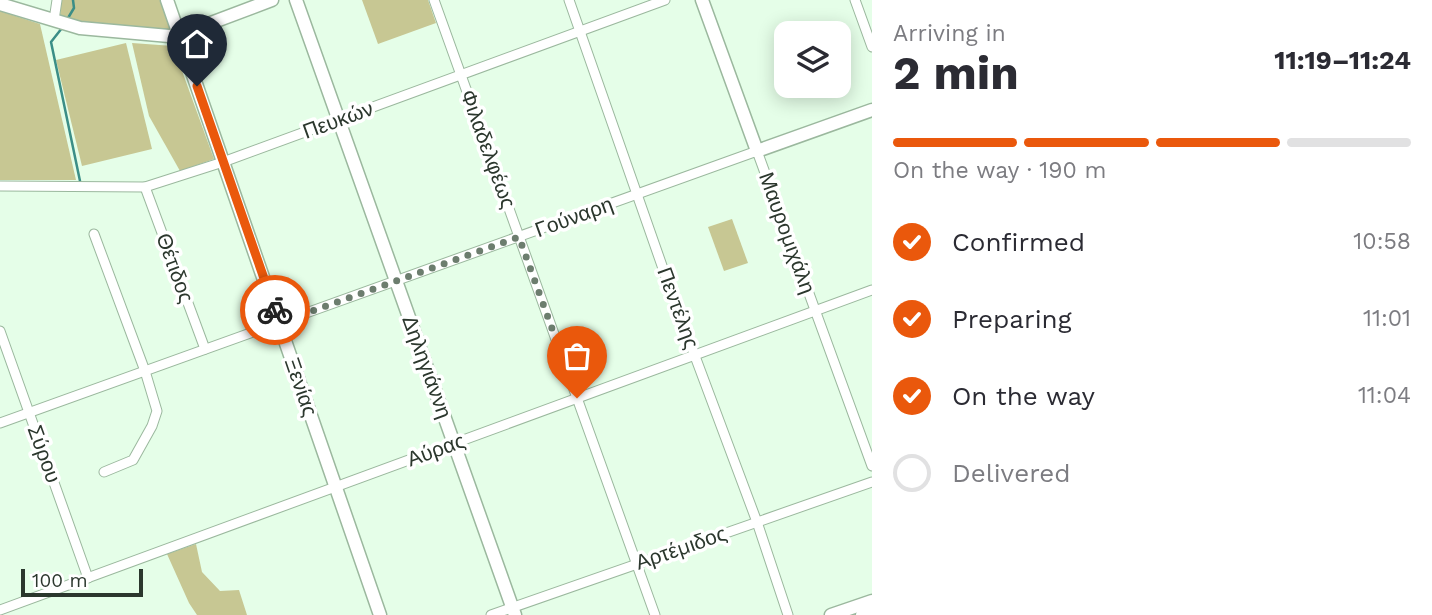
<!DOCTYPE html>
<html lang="en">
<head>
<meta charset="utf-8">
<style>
	:root { --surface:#fff; --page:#f7f7f7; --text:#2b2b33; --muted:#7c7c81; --line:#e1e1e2; --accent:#ea580c }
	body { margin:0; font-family:"Work Sans",sans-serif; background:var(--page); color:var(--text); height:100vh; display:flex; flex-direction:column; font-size:26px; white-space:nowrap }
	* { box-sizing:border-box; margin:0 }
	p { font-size:23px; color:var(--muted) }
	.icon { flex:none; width:38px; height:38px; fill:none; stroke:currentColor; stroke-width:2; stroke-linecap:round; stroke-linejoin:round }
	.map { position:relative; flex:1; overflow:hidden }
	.side { display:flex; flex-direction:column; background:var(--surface); width:560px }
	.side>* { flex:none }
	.buttons { position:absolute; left:774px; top:21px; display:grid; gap:14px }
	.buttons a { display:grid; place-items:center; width:77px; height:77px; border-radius:14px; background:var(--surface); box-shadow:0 4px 18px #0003; font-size:35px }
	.scale { position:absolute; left:21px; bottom:18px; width:122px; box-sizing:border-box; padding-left:7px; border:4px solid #2b372d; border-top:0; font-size:19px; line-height:24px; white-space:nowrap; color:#2b372d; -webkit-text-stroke:5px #fff; paint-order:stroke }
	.pin { position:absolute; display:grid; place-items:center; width:60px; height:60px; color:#fff; margin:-72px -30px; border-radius:50% 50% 50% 0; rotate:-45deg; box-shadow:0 0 7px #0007 }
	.pin .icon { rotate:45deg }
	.courier { position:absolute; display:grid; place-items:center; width:70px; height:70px; margin:-35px; border:5px solid #ea580c; border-radius:50%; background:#fff; color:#222; box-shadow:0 2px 9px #0007 }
	.headline em { font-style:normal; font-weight:700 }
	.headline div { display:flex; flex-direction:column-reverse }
	.headline { display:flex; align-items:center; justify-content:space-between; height:119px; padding:0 21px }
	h1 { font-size:46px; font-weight:700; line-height:52px }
	.bar { display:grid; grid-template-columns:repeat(4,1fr); gap:10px 7px; align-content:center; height:84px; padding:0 21px }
	.bar i { height:9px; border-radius:5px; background:var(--line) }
	.bar .on { background:var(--accent) }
	.bar p { grid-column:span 4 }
	ol { padding:0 21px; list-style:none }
	li { display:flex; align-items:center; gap:21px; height:77px }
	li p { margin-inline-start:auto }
	li .icon { padding:7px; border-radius:50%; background:var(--accent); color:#fff; stroke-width:4 }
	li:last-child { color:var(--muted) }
	li i { width:38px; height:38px; border:4px solid var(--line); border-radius:50% }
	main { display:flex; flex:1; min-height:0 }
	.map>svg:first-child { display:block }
	.green { fill:#c7c793 }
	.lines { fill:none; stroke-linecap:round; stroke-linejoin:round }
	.stream { stroke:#3b8e87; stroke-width:2.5 }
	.street-casing { stroke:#9bb89e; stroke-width:11 }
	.secondary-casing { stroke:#9bb89e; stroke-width:15 }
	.street { stroke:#fff; stroke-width:9 }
	.secondary { stroke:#fff; stroke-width:12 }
	.done { stroke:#6c7d6e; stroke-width:7; stroke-dasharray:0 12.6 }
	.route { stroke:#ea580c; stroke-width:9 }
	.labels { text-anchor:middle; stroke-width:7; stroke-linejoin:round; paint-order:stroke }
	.street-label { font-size:21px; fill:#2b372d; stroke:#fff }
</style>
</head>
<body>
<main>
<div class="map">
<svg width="872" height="615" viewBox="0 0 872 615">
	<rect width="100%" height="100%" fill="#e5fee8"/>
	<g class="green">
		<path d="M61,0H161L171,28L169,31L78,22L60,16Z"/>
		<path d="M362,0H428L436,23L378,44Z"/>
		<path d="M0,11L40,24L76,180H0Z"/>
		<path d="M126,43L152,149L82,166L56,60Z"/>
		<path d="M132,43L173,46L214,159L180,171L149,116Z"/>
		<path d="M732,219L748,263L724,271L708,227Z"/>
		<path d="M196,544L202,572L220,591L239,590L247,615H197L189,603L167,554Z"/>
	</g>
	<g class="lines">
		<g class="stream">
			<path d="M68,18L74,8L73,0"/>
			<path d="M62,28L51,42L80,181"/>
		</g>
		<g class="street-casing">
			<g id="street">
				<path d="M434,0L655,615"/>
				<path d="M569,0L674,300L757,522L788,615"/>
				<path d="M855,0L872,47"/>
				<path d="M54,20L57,0"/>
				<path d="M0,186L145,187L223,162L665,0"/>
				<path d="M145,187L205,349"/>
				<path d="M94,234L145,371L157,411L152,426L133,460L104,472"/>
				<path d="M0,331L88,578"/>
				<path d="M0,423L757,151L872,466"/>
				<path d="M0,610L872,290"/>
				<path d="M491,615L872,482"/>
			</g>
		</g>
		<g class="secondary-casing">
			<g id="secondary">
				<path d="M167,0L380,615"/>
				<path d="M296,0L515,615"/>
				<path d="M702,0L757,151L872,110"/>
				<path d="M0,4L80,28L169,36L179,35L272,0"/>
				<path d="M831,615L872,601"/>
				<path d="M862,615L872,611"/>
			</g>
		</g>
		<use href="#street" class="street"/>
		<use href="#secondary" class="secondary"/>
	</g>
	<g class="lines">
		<path class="done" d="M275,310L279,323L519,237L577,398"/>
		<path class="route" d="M197,86L275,310"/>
	</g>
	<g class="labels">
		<g class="street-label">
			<text transform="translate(338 120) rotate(-20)" y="7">Πευκών</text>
			<text transform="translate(488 149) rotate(70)" y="7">Φιλαδελφέως</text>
			<text transform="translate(574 217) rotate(-20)" y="7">Γούναρη</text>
			<text transform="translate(787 233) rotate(70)" y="7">Μαυρομιχάλη</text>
			<text transform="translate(175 268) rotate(70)" y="7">Θέτιδος</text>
			<text transform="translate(678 308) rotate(70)" y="7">Πεντέλης</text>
			<text transform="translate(427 367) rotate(70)" y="7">Δηληγιάννη</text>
			<text transform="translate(301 387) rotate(71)" y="7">Ξενίας</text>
			<text transform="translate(436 450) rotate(-20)" y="7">Αύρας</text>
			<text transform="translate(44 454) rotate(70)" y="7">Σύρου</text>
			<text transform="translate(681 548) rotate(-19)" y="7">Αρτέμιδος</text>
		</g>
	</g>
</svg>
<div class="buttons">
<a><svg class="icon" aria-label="layers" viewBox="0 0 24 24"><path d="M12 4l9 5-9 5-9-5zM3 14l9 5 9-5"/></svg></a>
</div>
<div class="scale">100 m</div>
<div class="pin" style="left:577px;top:398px;background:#ea580c"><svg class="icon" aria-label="bag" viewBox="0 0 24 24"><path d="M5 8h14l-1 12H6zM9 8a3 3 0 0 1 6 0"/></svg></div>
<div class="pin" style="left:197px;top:86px;background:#1f2937"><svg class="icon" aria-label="home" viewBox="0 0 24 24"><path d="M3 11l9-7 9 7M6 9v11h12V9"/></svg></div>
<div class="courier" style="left:275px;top:310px"><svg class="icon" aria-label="bike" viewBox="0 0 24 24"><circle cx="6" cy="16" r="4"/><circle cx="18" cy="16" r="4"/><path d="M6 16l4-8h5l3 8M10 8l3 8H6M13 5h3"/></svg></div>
</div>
<section class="side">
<div class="headline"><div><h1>2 min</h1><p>Arriving in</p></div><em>11:19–11:24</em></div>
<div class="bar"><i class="on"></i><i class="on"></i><i class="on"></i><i></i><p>On the way · 190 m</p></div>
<ol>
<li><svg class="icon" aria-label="check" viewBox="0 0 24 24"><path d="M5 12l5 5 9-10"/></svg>Confirmed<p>10:58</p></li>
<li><svg class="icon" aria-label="check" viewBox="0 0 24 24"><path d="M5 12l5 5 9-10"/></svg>Preparing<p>11:01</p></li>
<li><svg class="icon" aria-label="check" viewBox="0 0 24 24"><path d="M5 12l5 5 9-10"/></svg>On the way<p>11:04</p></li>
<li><i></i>Delivered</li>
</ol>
</section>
</main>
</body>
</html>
